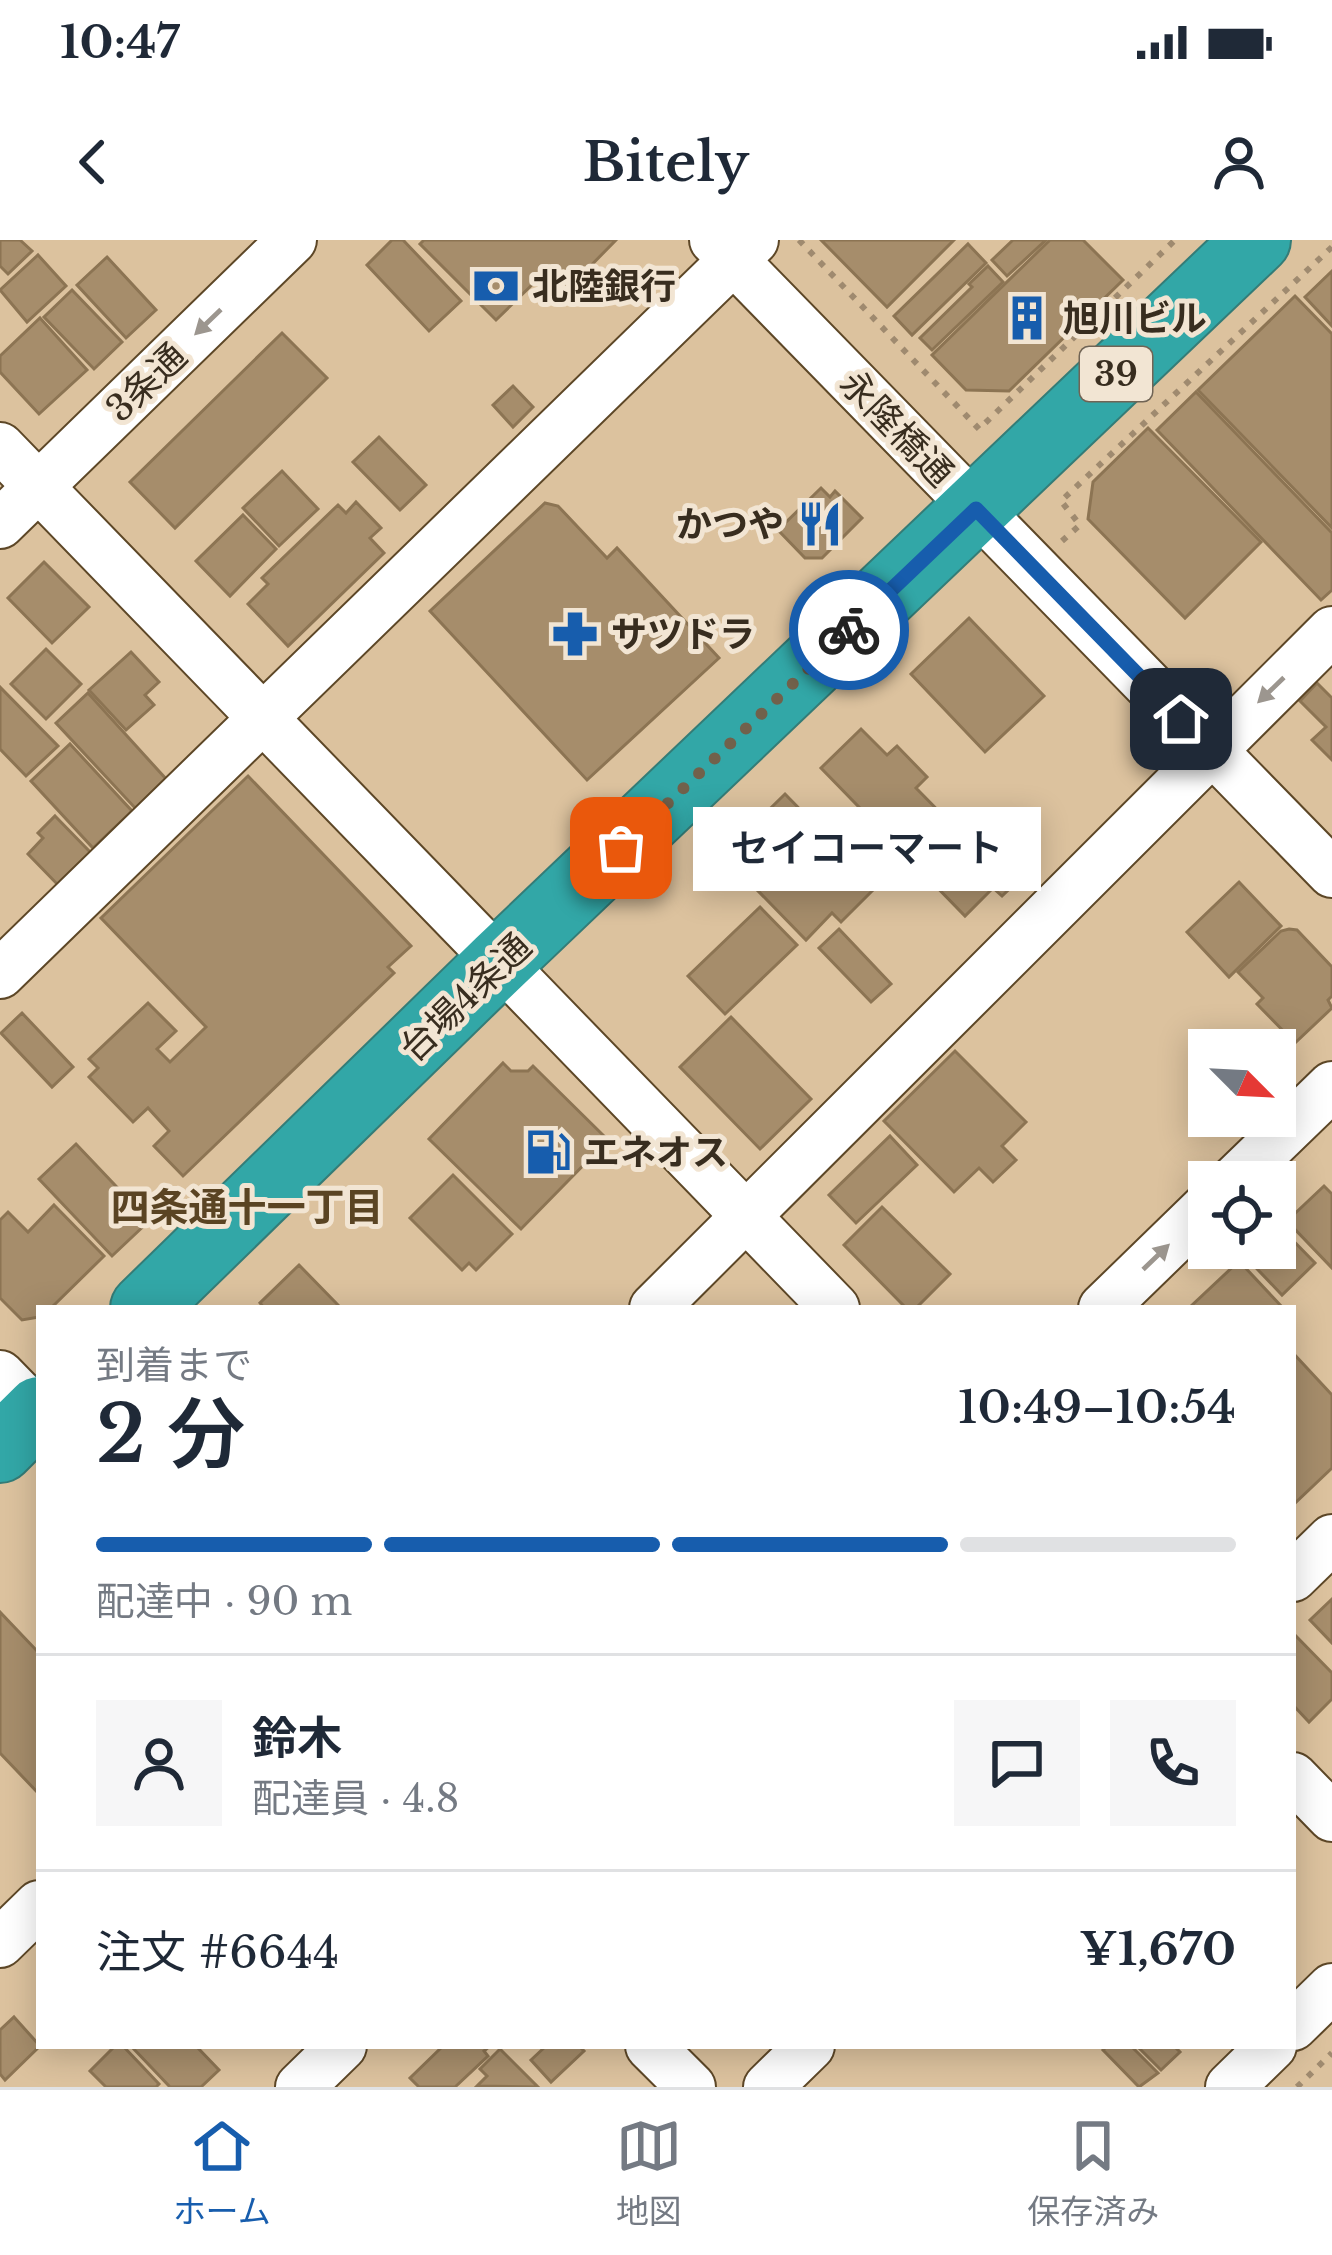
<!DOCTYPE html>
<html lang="ja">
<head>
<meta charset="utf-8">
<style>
	:root { --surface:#fff; --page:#f6f6f7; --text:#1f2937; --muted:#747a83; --line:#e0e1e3; --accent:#175dad }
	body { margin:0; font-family:"Libre Baskerville","Noto Sans JP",serif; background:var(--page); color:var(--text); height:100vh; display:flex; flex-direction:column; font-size:45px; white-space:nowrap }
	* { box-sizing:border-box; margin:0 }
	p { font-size:39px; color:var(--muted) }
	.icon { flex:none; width:66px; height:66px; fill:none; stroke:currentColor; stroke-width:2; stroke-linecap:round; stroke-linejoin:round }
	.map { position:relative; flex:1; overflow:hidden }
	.sheet { position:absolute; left:36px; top:1065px; width:1260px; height:744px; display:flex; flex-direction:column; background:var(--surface); border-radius:0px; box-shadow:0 6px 30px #0003 }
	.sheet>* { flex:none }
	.needle { width:78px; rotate:114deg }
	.buttons { position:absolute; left:1188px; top:789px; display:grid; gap:24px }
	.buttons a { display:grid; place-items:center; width:108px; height:108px; border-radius:0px; background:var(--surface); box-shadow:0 6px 30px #0003; font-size:60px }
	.pin { position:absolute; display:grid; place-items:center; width:102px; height:102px; color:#fff; margin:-51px; border-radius:24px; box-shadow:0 6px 18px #0006 }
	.courier { position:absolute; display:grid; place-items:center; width:120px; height:120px; margin:-60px; border:9px solid #175dad; border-radius:50%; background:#fff; color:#222; box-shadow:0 3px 15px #0007 }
	.bubble { position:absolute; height:84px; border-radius:0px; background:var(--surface); box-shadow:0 6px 30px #0003; font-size:39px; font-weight:600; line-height:84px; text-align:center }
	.overview em { font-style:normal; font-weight:600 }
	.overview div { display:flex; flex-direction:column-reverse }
	.overview { display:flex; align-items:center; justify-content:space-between; height:204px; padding:0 60px }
	h1 { font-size:78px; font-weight:600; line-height:90px }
	.bar { display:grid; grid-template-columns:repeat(4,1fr); gap:18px 12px; align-content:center; height:144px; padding:0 60px }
	.bar i { height:15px; border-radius:9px; background:var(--line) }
	.bar .active { background:var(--accent) }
	.bar p { grid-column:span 4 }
	.line { display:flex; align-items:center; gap:30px; padding:0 60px; border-top:3px solid var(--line) }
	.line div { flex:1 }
	.round { display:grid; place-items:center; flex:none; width:126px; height:126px; border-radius:0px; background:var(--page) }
	.status { display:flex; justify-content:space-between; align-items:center; height:84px; padding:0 60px; background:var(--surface); direction:ltr }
	.status svg { height:33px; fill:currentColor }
	header { display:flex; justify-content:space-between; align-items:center; height:156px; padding:0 60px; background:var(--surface); font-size:54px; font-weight:600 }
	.tab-bar { display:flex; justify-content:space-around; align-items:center; height:168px; border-top:3px solid var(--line); background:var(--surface); font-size:33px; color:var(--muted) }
	.tab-bar a { display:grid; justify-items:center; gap:6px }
	.tab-bar .active { color:var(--accent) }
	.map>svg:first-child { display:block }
	.building { fill:#a68d6b; stroke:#8c7453; stroke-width:3 }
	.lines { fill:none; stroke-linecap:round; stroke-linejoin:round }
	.minor-casing { stroke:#5d4727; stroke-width:52 }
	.highway-casing { stroke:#347c77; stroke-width:70 }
	.path { stroke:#9f8a6f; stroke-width:6; stroke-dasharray:6 9; stroke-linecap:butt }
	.minor { stroke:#fff; stroke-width:48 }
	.highway { stroke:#32a7a7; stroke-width:66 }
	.oneway { fill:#9c968f }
	.done { stroke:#71614b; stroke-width:12; stroke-dasharray:0 21.6 }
	.route { stroke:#175dad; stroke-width:15 }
	.labels { text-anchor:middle; stroke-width:10; stroke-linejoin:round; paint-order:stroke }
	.shield { fill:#f2e5d3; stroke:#706455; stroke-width:3 }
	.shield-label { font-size:33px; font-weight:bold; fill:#382d1f }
	.poi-label { font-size:36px; font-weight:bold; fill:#382d1f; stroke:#f2e5d3; text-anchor:start }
	.street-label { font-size:36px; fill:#382d1f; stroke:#f2e5d3 }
	.neighbourhood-label { font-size:39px; font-weight:bold; fill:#5a4423; stroke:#f2e5d3 }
</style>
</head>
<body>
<div class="status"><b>10:47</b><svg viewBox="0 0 49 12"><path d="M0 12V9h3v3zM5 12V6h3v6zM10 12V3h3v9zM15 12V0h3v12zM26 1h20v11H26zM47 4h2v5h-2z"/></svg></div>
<header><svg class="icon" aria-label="back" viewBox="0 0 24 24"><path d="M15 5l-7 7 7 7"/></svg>Bitely<svg class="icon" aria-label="person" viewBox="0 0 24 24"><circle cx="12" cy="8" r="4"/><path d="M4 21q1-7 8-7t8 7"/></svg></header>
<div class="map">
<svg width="1332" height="1847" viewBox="0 0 1332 1847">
	<rect width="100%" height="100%" fill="#dcc29e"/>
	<g class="building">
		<path d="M0,0H20L32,11L8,34L0,26Z"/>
		<path d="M392,0H403L461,61L429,91L367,25Z"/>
		<path d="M424,0H616L561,56L541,36L496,80L420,4Z"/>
		<path d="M821,0H954L887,67Z"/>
		<path d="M1013,0H1046L1007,36L992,20Z"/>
		<path d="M1050,0H1083L1123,40L1009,151L966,150L932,115Z"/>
		<path d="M968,4L986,23L912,95L894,76Z"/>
		<path d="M38,15L66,46L27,82L0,50Z"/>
		<path d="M107,17L156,70L126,98L77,45Z"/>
		<path d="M988,26L1003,42L932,110L920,98L972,47L969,44Z"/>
		<path d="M1332,31V86L1305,57Z"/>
		<path d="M72,50L122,102L94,129L44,77Z"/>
		<path d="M1295,56L1332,94V288L1198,150Z"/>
		<path d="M40,78L87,130L39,174L0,132V116Z"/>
		<path d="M282,93L327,138L175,288L130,242Z"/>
		<path d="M513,146L533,167L513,187L493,165Z"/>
		<path d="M1196,152L1332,293V350L1321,360L1157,190Z"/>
		<path d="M1148,188L1261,302L1185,378L1088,279L1093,242Z"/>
		<path d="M379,197L426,245L400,270L353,222Z"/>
		<path d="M282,231L318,269L279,306L243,268Z"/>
		<path d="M821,248L830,257L835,251L862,278L822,318H805L778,290Z"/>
		<path d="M356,262L381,288L370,298L384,313L288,406L248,364L268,344L262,338L338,265L346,273Z"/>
		<path d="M545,263L558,266L607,318L617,308L719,418L587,540L430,371Z"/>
		<path d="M243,275L276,309L230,356L196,321Z"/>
		<path d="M44,322L89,367L52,403L8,358Z"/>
		<path d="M969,378L1044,456L985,512L911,434Z"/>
		<path d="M46,409L81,444L46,479L11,444Z"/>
		<path d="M131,412L159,442L145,455L154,465L126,490L89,450Z"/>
		<path d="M1317,443L1332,458V520L1312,500L1326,487L1300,461Z"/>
		<path d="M0,447L58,506L26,536L0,509Z"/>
		<path d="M88,453L167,540L136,569L56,483Z"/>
		<path d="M861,489L887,515L897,506L927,537L916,548L972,605L983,595L1023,636L1002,656L993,648L965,676L821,528Z"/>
		<path d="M70,504L132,571L93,608L31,541Z"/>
		<path d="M248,536L411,706L388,727L394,733L183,936L154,906L169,891L148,868L133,882L89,837L98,828L89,819L148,763L176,791L157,809L170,822L206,787L101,678Z"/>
		<path d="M785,554L876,647L841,682L832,673L806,700L723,615Z"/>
		<path d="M55,576L92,614L59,646L28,614L43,598L38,593Z"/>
		<path d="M1239,642L1281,686L1229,737L1187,692Z"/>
		<path d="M760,667L797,705L725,774L688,736Z"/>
		<path d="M839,689L891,744L871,762L819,708Z"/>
		<path d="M1289,689L1297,690L1332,727V756L1328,760L1332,768L1295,803L1257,764L1263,758L1238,732L1281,691Z"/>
		<path d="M22,773L73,827L52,847L1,793Z"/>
		<path d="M731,777L811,859L760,909L680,827Z"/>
		<path d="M955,811L1026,882L1002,906L1016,920L993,942L979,928L954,952L884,881Z"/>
		<path d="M503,823L511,831H528L533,826L608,900L521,989L429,899Z"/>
		<path d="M890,896L917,925L856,983L829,955Z"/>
		<path d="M76,904L149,981L112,1016L39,939Z"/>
		<path d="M453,935L512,994L476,1030L469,1023L462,1030L410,978Z"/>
		<path d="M1324,946L1332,954V1028L1287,981Z"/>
		<path d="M54,965L104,1016L51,1068H39V1077L22,1080L0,1058V980L8,972L28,992Z"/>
		<path d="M882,967L950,1034L916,1068H906L844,1005Z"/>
		<path d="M1275,982L1315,1023L1282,1055L1239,1010L1275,1008Z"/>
		<path d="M1239,1021L1283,1068H1189Z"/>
		<path d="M299,1025L338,1065L334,1068H264L260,1063Z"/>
		<path d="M1293,1113L1332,1155V1228L1293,1265Z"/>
		<path d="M1332,1359V1403L1310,1380Z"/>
		<path d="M0,1372L39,1413V1554L0,1513Z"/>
		<path d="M1293,1393L1332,1433V1459L1309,1482L1293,1465Z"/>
		<path d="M14,1777L40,1806L5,1840L0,1834V1790Z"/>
		<path d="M115,1806H123L159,1844L156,1847H106L90,1831Z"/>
		<path d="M131,1806H196L219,1830L201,1847H170Z"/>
		<path d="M443,1806H490L484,1811L488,1816L455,1847H419L410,1838Z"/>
		<path d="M546,1806H579L584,1811L551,1842L531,1820Z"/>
		<path d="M1107,1806H1131L1158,1833L1139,1847L1103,1810Z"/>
		<path d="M1137,1806H1174L1180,1812L1161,1830Z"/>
		<path d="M500,1809L538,1847L477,1846L487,1836L480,1829Z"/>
	</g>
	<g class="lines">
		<g class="minor-casing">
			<g id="minor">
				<path d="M714,0L1332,633"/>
				<path d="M0,207L835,1068"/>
				<path d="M0,284L292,0"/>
				<path d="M0,734L754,0"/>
				<path d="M1233,942L1332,846"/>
				<path d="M654,1068L1332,391"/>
				<path d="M1103,1068L1209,965"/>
				<path d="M0,1135L39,1175"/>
				<path d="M1293,1337L1332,1299"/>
				<path d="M1293,1537L1332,1577"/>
				<path d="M0,1703L39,1665"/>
				<path d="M1293,1786L1332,1748"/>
				<path d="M650,1806L691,1847"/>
				<path d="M300,1847L342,1806"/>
				<path d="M768,1847L810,1806"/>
				<path d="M1230,1847L1272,1806"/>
			</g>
		</g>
		<g class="highway-casing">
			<g id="highway">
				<path d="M144,1068L499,722L1257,0"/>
				<path d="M0,1209L39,1170"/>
			</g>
		</g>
		<g class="path">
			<path d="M799,0L979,189L1175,0"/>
			<path d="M1062,301L1080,285L1061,261L1332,7"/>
			<path d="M1297,1847L1332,1813"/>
		</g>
		<use href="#minor" class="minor"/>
		<use href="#highway" class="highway"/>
	</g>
	<defs><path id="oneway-solid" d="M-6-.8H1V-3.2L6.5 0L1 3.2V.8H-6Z" transform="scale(3)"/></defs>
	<g class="oneway">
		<use href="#oneway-solid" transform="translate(208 82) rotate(136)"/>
		<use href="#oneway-solid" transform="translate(1271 450) rotate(136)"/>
		<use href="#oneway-solid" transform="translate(1156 1017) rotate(-44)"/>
	</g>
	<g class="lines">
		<path class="done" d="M621,608L849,390"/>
		<path class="route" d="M849,390L976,269L1181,479"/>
	</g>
	<defs>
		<g id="bank-bare" transform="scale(3.6)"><path d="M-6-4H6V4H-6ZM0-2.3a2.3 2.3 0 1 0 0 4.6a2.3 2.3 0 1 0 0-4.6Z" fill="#175dad" stroke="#f2e5d3" stroke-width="2.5" paint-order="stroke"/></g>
		<g id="building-bare" transform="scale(3.6)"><path d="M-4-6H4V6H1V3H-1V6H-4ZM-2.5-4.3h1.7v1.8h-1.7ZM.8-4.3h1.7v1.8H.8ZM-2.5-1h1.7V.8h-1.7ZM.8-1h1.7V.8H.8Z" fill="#175dad" stroke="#f2e5d3" stroke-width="2.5" paint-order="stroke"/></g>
		<g id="restaurant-bare" transform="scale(3.6)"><path d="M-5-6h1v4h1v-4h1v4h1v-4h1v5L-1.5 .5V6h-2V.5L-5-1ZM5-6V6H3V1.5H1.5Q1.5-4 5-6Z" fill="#175dad" stroke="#f2e5d3" stroke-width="2.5" paint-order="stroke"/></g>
		<g id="pharmacy-bare" transform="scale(3.6)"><path d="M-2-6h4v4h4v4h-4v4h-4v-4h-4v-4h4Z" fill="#175dad" stroke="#f2e5d3" stroke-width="2.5" paint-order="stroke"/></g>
		<g id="fuel-bare" transform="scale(3.6)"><path d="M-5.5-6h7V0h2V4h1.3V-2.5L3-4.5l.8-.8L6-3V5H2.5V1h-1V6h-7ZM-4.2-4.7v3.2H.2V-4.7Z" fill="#175dad" stroke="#f2e5d3" stroke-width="2.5" paint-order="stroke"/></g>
	</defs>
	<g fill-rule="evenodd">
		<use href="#bank-bare" x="496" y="46"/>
		<use href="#building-bare" x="1027" y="78"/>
		<use href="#restaurant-bare" x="820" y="284"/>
		<use href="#pharmacy-bare" x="575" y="394"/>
		<use href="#fuel-bare" x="548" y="912"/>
	</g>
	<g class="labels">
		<rect class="shield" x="1080" y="107" width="72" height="54" rx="9"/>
		<g class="shield-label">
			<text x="1116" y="146">39</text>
		</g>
		<g class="poi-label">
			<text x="532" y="59">北陸銀行</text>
			<text x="1063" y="91">旭川ビル</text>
			<text x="784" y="297" text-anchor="end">かつや</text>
			<text x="611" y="407">サツドラ</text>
			<text x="584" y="925">エネオス</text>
		</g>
		<g class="street-label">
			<text transform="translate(146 142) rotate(-44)" y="13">3条通</text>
			<text transform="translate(897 188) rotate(46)" y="13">永隆橋通</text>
			<text transform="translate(465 757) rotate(-44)" y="13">台場4条通</text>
		</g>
		<g class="neighbourhood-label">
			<text x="247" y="981">四条通十一丁目</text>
		</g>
	</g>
</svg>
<div class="buttons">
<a><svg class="needle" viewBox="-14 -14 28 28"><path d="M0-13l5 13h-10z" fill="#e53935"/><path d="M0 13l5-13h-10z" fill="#747a83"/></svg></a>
<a><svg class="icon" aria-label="locate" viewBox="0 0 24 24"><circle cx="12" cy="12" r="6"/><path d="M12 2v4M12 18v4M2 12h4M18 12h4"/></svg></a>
</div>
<div class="pin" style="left:621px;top:608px;background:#ea580c"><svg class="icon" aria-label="bag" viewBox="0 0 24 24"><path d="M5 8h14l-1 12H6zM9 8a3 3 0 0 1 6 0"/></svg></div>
<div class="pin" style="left:1181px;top:479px;background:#1f2937"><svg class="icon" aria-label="home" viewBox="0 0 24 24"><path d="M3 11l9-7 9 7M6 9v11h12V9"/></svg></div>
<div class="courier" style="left:849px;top:390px"><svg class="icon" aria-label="bike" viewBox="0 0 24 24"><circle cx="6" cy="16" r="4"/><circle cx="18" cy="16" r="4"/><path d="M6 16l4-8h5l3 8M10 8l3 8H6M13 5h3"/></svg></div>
<div class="bubble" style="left:693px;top:567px;width:348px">セイコーマート</div>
<section class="sheet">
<div class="overview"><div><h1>2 分</h1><p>到着まで</p></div><em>10:49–10:54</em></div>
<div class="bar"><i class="active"></i><i class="active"></i><i class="active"></i><i></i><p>配達中 · 90 m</p></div>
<div class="line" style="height:216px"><a class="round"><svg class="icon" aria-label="person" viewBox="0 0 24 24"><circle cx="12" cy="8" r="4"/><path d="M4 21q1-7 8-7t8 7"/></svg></a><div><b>鈴木</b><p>配達員 · 4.8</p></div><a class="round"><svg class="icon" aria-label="chat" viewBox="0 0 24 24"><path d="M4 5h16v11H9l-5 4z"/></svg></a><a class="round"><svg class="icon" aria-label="phone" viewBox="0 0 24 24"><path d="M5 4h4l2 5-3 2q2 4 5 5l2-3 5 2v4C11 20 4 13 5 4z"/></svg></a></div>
<div class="line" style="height:156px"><div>注文 #6644</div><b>¥1,670</b></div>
</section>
</div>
<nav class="tab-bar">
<a class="active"><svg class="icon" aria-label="home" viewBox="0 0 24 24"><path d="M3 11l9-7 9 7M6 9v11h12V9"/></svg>ホーム</a>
<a><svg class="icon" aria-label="map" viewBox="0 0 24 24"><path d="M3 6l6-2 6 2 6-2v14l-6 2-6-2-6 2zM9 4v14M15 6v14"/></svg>地図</a>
<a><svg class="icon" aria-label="saved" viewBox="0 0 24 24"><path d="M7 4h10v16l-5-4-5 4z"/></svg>保存済み</a>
</nav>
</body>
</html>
